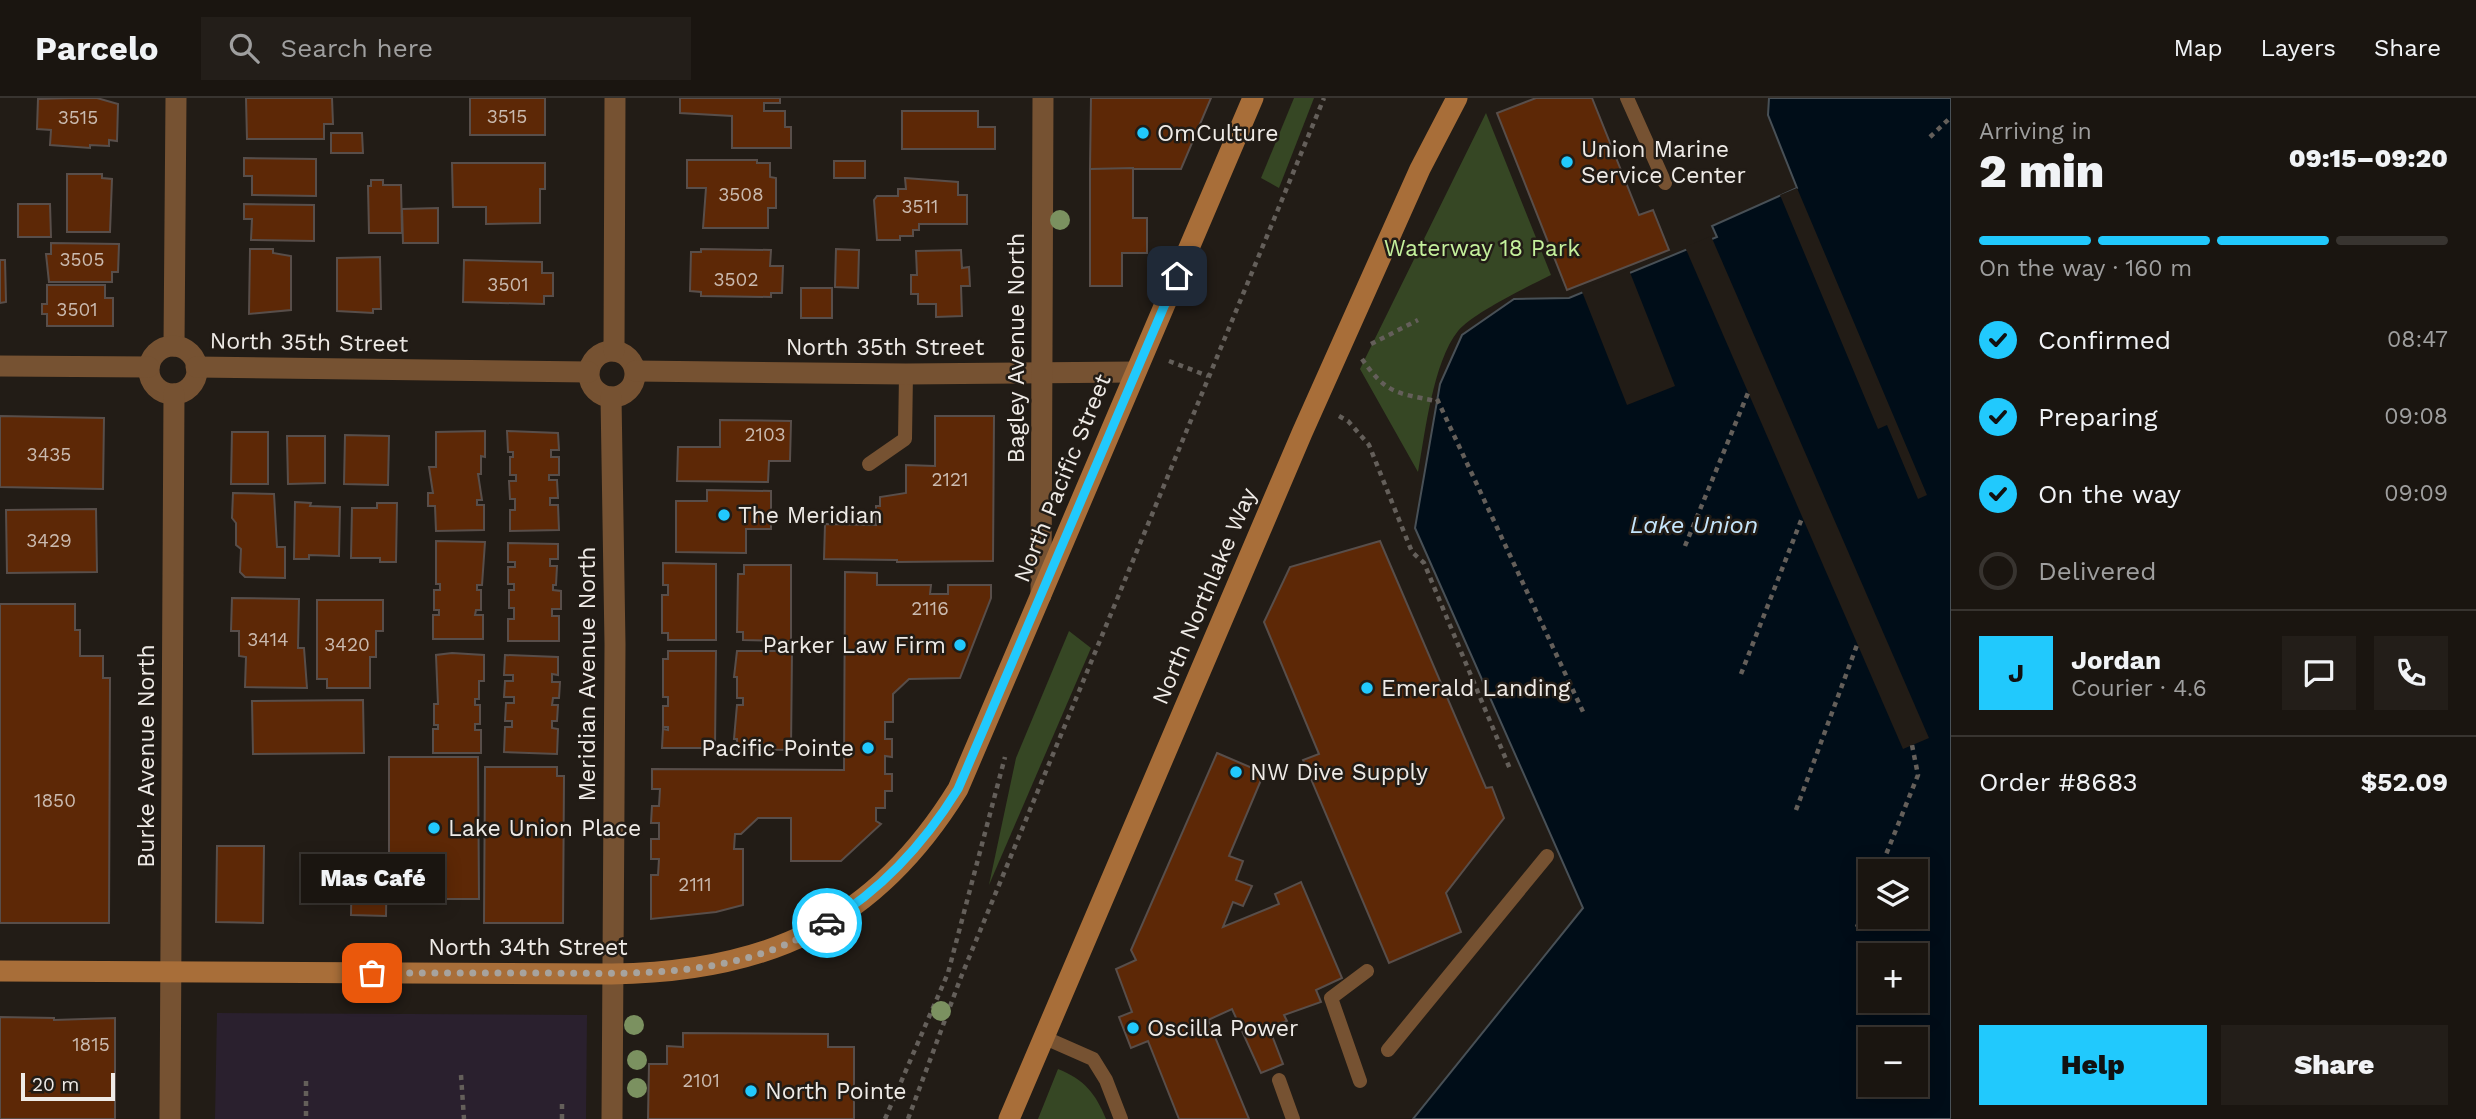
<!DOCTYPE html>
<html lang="en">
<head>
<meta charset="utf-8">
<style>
	:root { --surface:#1a1510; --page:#231e19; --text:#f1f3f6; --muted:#9f9f9f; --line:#383430; --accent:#21c9fd }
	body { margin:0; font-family:"Work Sans",sans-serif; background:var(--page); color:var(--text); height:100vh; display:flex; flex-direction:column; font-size:26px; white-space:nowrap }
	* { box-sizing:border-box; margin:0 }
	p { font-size:23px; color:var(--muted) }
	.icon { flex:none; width:38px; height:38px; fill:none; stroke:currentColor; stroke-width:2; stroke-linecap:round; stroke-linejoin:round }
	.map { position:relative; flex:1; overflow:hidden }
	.sheet { display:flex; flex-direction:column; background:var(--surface); width:525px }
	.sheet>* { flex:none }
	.buttons { position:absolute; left:1858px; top:761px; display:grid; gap:14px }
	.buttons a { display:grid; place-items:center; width:70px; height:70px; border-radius:0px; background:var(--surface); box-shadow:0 4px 18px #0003,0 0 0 2px var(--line); font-size:35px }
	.scale { position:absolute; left:21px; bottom:18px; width:94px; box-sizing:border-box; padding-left:7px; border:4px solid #efebe7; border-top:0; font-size:19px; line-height:24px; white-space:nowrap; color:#efebe7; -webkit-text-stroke:5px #221c16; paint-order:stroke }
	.pin { position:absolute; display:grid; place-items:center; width:60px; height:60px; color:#fff; margin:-30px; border-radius:14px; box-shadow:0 4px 10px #0006 }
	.courier { position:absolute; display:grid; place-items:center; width:70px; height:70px; margin:-35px; border:5px solid #21c9fd; border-radius:50%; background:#fff; color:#222; box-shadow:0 2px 9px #0007 }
	.bubble { position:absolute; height:49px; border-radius:0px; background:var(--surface); box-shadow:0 4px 18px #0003,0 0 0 2px var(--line); font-size:23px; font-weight:800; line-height:49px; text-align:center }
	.summary em { font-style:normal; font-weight:800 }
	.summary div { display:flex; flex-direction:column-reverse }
	.summary { display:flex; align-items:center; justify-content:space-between; height:119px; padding:0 28px }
	h1 { font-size:46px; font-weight:800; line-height:52px }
	.bar { display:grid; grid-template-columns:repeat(4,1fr); gap:10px 7px; align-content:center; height:84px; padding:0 28px }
	.bar i { height:9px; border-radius:5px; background:var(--line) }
	.bar .current { background:var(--accent) }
	.bar p { grid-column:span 4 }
	.line { display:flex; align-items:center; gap:18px; padding:0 28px; border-top:2px solid var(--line) }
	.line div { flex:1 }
	.round { display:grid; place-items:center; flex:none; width:74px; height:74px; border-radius:0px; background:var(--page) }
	ol { padding:0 28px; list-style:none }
	li { display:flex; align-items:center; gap:21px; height:77px }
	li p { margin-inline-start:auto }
	li .icon { padding:7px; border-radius:50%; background:var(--accent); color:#111; stroke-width:4 }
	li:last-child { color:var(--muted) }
	li i { width:38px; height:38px; border:4px solid var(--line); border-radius:50% }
	.action { display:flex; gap:14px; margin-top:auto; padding:14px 28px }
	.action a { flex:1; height:80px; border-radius:0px; background:var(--accent); color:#111; font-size:28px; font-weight:800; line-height:80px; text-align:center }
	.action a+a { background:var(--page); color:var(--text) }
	header { display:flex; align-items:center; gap:42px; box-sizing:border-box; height:98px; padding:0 35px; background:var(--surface); border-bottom:2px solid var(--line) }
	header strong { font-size:33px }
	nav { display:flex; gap:38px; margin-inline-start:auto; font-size:24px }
	.search { width:490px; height:63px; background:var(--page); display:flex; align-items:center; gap:18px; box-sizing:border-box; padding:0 24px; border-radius:0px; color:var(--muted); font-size:26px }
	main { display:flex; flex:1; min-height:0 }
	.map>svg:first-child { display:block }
	.commercial { fill:#2a202e }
	.green { fill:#364724 }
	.water { fill:#000d18; stroke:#485056; stroke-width:2; fill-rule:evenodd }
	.pier { fill:#221c16 }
	.building { fill:#5d2806; stroke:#584e4a; stroke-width:2 }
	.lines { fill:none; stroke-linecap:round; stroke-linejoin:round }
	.path { stroke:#645f5a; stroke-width:4.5; stroke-dasharray:5 5; stroke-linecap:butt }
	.lane { stroke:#765232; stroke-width:14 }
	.street { stroke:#765232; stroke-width:21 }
	.secondary { stroke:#a86e39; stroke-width:21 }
	.tree { fill:#7b9160 }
	.done { stroke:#a7a39e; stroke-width:7; stroke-dasharray:0 12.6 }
	.route { stroke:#21c9fd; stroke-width:9 }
	.poi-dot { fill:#21c9fd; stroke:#221c16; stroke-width:2.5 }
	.labels { text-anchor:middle; stroke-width:5; stroke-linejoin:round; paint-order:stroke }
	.number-label { font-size:19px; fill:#cabaaf }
	.poi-label { font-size:23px; fill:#efebe7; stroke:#221c16; text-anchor:start }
	.park-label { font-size:23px; fill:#c4f09c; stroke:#221c16 }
	.street-label { font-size:23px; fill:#efebe7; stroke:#221c16 }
	.water-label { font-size:24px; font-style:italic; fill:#c5e6fd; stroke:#221c16 }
</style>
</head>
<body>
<header>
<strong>Parcelo</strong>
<div class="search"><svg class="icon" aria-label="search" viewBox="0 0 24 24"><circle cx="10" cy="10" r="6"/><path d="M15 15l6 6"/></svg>Search here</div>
<nav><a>Map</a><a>Layers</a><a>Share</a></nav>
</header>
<main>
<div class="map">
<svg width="1951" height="1021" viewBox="0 0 1951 1021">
	<rect width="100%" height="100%" fill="#221c16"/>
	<path class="commercial" d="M217,915L587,917L586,1021H215Z"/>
	<g class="green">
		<path d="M1294,0H1314L1279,90L1261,80Z"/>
		<path d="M1486,15L1551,177C1529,188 1473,215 1458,233C1433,264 1425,335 1418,374L1360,271Z"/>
		<path d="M1069,533L1091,550L989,787L1016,660Z"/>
		<path d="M1058,971C1085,982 1095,995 1106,1021H1038Z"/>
	</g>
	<path class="water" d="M1769,0H1951V1021H1413L1583,810L1415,430L1440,286L1462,237L1514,201L1569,200L1717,139L1712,128L1797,90L1768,17ZM1871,774H1916V819H1871ZM1871,858H1916V903H1871ZM1871,942H1916V987H1871Z"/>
	<g class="pier">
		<path d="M1797,90L1927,397L1918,401L1887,327L1878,331L1780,97Z"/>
		<path d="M1711,138L1929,640L1903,651L1685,149Z"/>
		<path d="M1629,172L1675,288L1627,307L1581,191Z"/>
	</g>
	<g class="building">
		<path d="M70,0H97L118,6L117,43L109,42V48L90,47V50L50,47L51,32L37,31L38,1Z"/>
		<path d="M246,0H332L333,26H324V41H247Z"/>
		<rect x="470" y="0" width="75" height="37"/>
		<path d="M680,0H780V5H764V13H785V29H791V50H732V18L680,15Z"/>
		<path d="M1091,0H1211L1181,71H1090Z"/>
		<path d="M1536,0H1592L1639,117L1653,112L1669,152L1567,192L1497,15Z"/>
		<path d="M902,13H978V29H995V51H902Z"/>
		<path d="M331,35H362L363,55H331Z"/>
		<path d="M244,60L316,61V98L252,97V78H244Z"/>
		<path d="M687,62H757V65H770V79L776,80V110H768V130H703L706,90H687Z"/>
		<rect x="834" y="63" width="31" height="17"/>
		<path d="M452,65H545V91H540V125L486,126V109H453Z"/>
		<path d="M1133,70V120H1147V155H1122V188H1090V71Z"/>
		<path d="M67,76H102V80L112,81L110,134H67Z"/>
		<path d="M905,80L958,84V97H967V126H919V132H913V138H900V142H877L874,102L877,98H898V91H906Z"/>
		<path d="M371,82H383V87H401L402,135H369L368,88H371Z"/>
		<path d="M18,106H50L51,139H18Z"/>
		<path d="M244,106L314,107V143L251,142L252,121H244Z"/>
		<path d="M438,110V145H403L402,111Z"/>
		<path d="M51,145L119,146L118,174H112V184H49L46,156H51Z"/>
		<path d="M250,151H273V155L291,158V212L249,216Z"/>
		<path d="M701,151L771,152L770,168H783L782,195H771V199L701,198V194L690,193L691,154H701Z"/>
		<path d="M836,151L859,152L858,190L835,189Z"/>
		<path d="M961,152L962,170L969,169L970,188H961L962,218L936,219V206H918V196H911V177H917L916,153Z"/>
		<path d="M380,159L381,211H373V215L337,213V160Z"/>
		<path d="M0,162H5L6,204L0,205Z"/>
		<path d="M464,162L542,164V175H553V198H544V206L463,204Z"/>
		<path d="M47,187H105V200H113V228H47V216H42V206H47Z"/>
		<rect x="801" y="190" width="31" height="30"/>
		<path d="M0,318L104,320L103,391L0,389Z"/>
		<path d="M935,318H994L993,463L897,464V462L824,461L825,426L876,427V408H880V399L906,395V367L935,368Z"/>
		<path d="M720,322L791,323L790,363H769L768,384L677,383L678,349H720Z"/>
		<path d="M485,333V359L481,358V376H478L482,402H477V407H484V432L436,433L435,408H428V395H433L429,369H436V334Z"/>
		<path d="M507,333L558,335L559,352H551V359H559V377H549V382H557L558,400H550V407H558L559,432L510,433V412H515V401H510L509,383H516V377H510V359H513V354H508Z"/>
		<path d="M232,334H268V386H231Z"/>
		<path d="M345,337L389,338L388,387L344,386Z"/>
		<path d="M287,338H325V385L288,386Z"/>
		<path d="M707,392L771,393V431H746V455L676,454V403H707Z"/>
		<path d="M233,395L274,396L277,449H285V480L245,479L240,474L241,451L236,447V425L232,420Z"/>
		<path d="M295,404L311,405L310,408L340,409L339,458L309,457V461H294Z"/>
		<path d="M377,405H397L396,464H380V460H351L352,410H377Z"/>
		<path d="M96,411L97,474L7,475L6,412Z"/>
		<path d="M436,443L485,444L482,487H477V492H481V512H476L475,517H483V541H433V517H439V512H434V492H440V486H436Z"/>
		<path d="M1380,443L1486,690L1492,689L1504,720L1446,795L1461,834L1389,865L1303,662L1319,656L1264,524L1290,469Z"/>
		<path d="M508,445L558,446V461H550V468H557L556,487H553V492L561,493V511H552V518H559V543H508V521H514V510H509V492H514V486H508V469H515V464H508Z"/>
		<path d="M663,465L716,466V542H668V535H662V497H668V487H663Z"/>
		<path d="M744,467H791V543L743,542V534H737L738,476H744Z"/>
		<path d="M845,474L877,475V487H931L930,496H948V487H991V500L960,580L909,581L893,596V624H885V641H892V659L885,658V676H892V693H885V710H876V723L881,726L841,763H791V720H758L741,736H735L734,751H743V807L716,814L651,821V777H658L659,761H651V741H659V725H651L652,708H659L660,691H652V671L844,672Z"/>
		<path d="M232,500L299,501L298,550H304L307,590L245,589L246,559L239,558V533H231Z"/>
		<path d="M317,502H383V533H376V559H370V590H327V581H317Z"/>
		<path d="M0,506H75V532H80V558H103V580H110L109,825H0Z"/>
		<path d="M668,553H716L715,650H662L663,631L668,632V629H663V608H668V599H663V561H668Z"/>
		<path d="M737,553H792L791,652L737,651V641H734L737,607H743V600H737V579H734Z"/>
		<path d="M452,555L484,557V583H479V601H475V607H480V626H475V632H481V655H433V631H438V627H434V606H438L436,557Z"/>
		<path d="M505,557L558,559V577L552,576V584H560L559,600H553L552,607H558L557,623H552V630L558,631L557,656L504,654L505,629H512V623H505L506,605H514V599H504L505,583H513V577H504Z"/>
		<path d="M363,602L364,655L253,656L252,603Z"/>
		<path d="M1217,655L1264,675L1229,758L1243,763L1236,782L1252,788L1243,808L1233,804L1223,829L1279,806L1275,796L1301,784L1342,880L1316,892L1321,904L1284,917L1287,923L1264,930L1266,937L1271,935L1283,966L1261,975L1232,911L1208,922L1249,1021H1179L1148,943L1131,950L1119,919L1132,914L1116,871L1136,862L1131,852Z"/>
		<path d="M389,659H478L479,801H389Z"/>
		<path d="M485,669H557V678H564L563,825H484Z"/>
		<path d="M217,748H264L263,825L216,824Z"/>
		<path d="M352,757L387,758L386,818L351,817Z"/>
		<path d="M0,919L54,920V922L115,920V1021H0Z"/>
		<path d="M683,935L828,936V949H854V1021H648L649,966H667V948L683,949Z"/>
	</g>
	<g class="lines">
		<g class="path">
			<path d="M1930,39L1951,19"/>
			<path d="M1371,246L1418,222"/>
			<path d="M1362,261C1386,296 1397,295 1436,303"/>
			<path d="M1169,263L1208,278"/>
			<path d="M1437,301L1585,618"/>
			<path d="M1339,318L1348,323L1369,347L1412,454L1424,465L1510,671"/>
			<path d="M1685,448L1748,295"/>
			<path d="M1741,576L1802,420"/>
			<path d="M1796,712L1857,547"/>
			<path d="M1879,774L1918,677L1912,647"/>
			<path d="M1857,829L1871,794"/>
			<path d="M461,977L464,1021"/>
			<path d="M306,983V1021"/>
			<path d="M562,1021V1006"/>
			<path d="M885,1021L948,875L1005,659"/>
			<path d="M908,1021L961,879L1324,0"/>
		</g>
		<g class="lane">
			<path d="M1627,0L1665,85"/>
			<path d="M869,366L905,341L906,276"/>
			<path d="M1043,939L1093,961L1106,982L1121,1021"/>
			<path d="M1388,952L1547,758"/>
			<path d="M1279,982L1293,1021"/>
			<path d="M1360,983L1331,900L1367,873"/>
		</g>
		<g class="street">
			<path d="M174,248L176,0"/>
			<circle cx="173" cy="272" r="24"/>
			<circle cx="612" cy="276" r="23"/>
			<path d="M614,253L615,0"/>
			<path d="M0,268L149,269"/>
			<path d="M196,269L589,274"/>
			<path d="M635,273L906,276L1135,274"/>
			<path d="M611,299L615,546L612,1021"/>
			<path d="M1041,497L1043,0"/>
			<path d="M170,1021L174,296"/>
		</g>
		<g class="secondary">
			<path d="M0,873L612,876C767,874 875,826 958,691L1253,0"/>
			<path d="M1009,1021L1302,335L1420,71L1457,0"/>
		</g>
	</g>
	<g class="tree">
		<circle cx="1060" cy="122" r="10"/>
		<circle cx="941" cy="913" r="10"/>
		<circle cx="634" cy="927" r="10"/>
		<circle cx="637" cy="962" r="10"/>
		<circle cx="637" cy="990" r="10"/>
	</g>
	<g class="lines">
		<path class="done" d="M372,875C430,875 489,875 548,875C645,876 741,879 827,825"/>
		<path class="route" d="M827,825C883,791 924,746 958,691L1177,178"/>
	</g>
	<g class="poi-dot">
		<circle cx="1143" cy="35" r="7"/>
		<circle cx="1567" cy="64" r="7"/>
		<circle cx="724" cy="417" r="7"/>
		<circle cx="960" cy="547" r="7"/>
		<circle cx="1367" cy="590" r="7"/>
		<circle cx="868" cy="650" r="7"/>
		<circle cx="1236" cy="674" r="7"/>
		<circle cx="434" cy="730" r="7"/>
		<circle cx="1133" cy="930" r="7"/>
		<circle cx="751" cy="993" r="7"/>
	</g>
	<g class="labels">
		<g class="number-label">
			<text x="507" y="25">3515</text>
			<text x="78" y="26">3515</text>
			<text x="741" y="103">3508</text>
			<text x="920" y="115">3511</text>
			<text x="82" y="168">3505</text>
			<text x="736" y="188">3502</text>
			<text x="508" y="193">3501</text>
			<text x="77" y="218">3501</text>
			<text x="765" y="343">2103</text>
			<text x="49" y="363">3435</text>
			<text x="950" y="388">2121</text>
			<text x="49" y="449">3429</text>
			<text x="930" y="517">2116</text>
			<text x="268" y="548">3414</text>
			<text x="347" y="553">3420</text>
			<text x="55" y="709">1850</text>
			<text x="695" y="793">2111</text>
			<text x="91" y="953">1815</text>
			<text x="701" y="989">2101</text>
		</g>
		<g class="poi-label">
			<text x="1157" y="43">OmCulture</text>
			<text x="1581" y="59">Union Marine<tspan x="1581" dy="26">Service Center</tspan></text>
			<text x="738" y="425">The Meridian</text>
			<text x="946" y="555" text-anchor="end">Parker Law Firm</text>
			<text x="1381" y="598">Emerald Landing</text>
			<text x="854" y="658" text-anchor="end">Pacific Pointe</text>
			<text x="1250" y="682">NW Dive Supply</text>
			<text x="448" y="738">Lake Union Place</text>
			<text x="1147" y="938">Oscilla Power</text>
			<text x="765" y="1001">North Pointe</text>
		</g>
		<g class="park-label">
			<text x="1482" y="158">Waterway 18 Park</text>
		</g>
		<g class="street-label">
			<text transform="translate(309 244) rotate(1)" y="8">North 35th Street</text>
			<text x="885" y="257">North 35th Street</text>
			<text transform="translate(1016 250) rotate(-90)" y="8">Bagley Avenue North</text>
			<text transform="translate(1062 380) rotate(-68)" y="8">North Pacific Street</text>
			<text transform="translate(1204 498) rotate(-67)" y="8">North Northlake Way</text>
			<text transform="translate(587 576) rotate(-90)" y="8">Meridian Avenue North</text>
			<text transform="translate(146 658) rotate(-90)" y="8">Burke Avenue North</text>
			<text x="528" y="857">North 34th Street</text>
		</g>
		<g class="water-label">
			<text x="1694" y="435">Lake Union</text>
		</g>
	</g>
</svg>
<div class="buttons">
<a><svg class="icon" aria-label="layers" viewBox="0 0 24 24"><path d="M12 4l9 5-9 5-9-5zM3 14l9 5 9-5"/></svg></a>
<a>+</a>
<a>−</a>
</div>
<div class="scale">20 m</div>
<div class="pin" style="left:372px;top:875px;background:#ea580c"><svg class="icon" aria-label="bag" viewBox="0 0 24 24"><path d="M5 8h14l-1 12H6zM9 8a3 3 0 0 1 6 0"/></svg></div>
<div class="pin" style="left:1177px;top:178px;background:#1f2937"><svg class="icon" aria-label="home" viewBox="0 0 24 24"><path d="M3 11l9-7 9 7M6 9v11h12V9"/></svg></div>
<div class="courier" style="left:827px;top:825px"><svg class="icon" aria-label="car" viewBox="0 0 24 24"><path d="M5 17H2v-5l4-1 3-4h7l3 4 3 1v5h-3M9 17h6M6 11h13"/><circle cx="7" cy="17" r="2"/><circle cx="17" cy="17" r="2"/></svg></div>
<div class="bubble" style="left:301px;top:756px;width:144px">Mas Café</div>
</div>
<section class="sheet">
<div class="summary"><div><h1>2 min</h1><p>Arriving in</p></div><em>09:15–09:20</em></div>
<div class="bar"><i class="current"></i><i class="current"></i><i class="current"></i><i></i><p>On the way · 160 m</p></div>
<ol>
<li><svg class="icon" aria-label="check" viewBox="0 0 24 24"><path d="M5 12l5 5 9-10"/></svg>Confirmed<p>08:47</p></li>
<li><svg class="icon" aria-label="check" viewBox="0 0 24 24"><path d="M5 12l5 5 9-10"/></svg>Preparing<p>09:08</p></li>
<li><svg class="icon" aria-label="check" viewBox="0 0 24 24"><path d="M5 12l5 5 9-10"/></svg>On the way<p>09:09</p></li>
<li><i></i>Delivered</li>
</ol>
<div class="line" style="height:126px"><b class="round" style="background:var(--accent);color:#111">J</b><div><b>Jordan</b><p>Courier · 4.6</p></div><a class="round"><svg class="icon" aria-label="chat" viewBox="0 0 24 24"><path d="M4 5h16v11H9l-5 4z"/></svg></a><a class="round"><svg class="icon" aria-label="phone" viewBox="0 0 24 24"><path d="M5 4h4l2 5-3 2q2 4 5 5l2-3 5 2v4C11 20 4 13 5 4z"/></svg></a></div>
<div class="line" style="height:91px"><div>Order #8683</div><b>$52.09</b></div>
<div class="action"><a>Help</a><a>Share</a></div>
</section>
</main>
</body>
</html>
